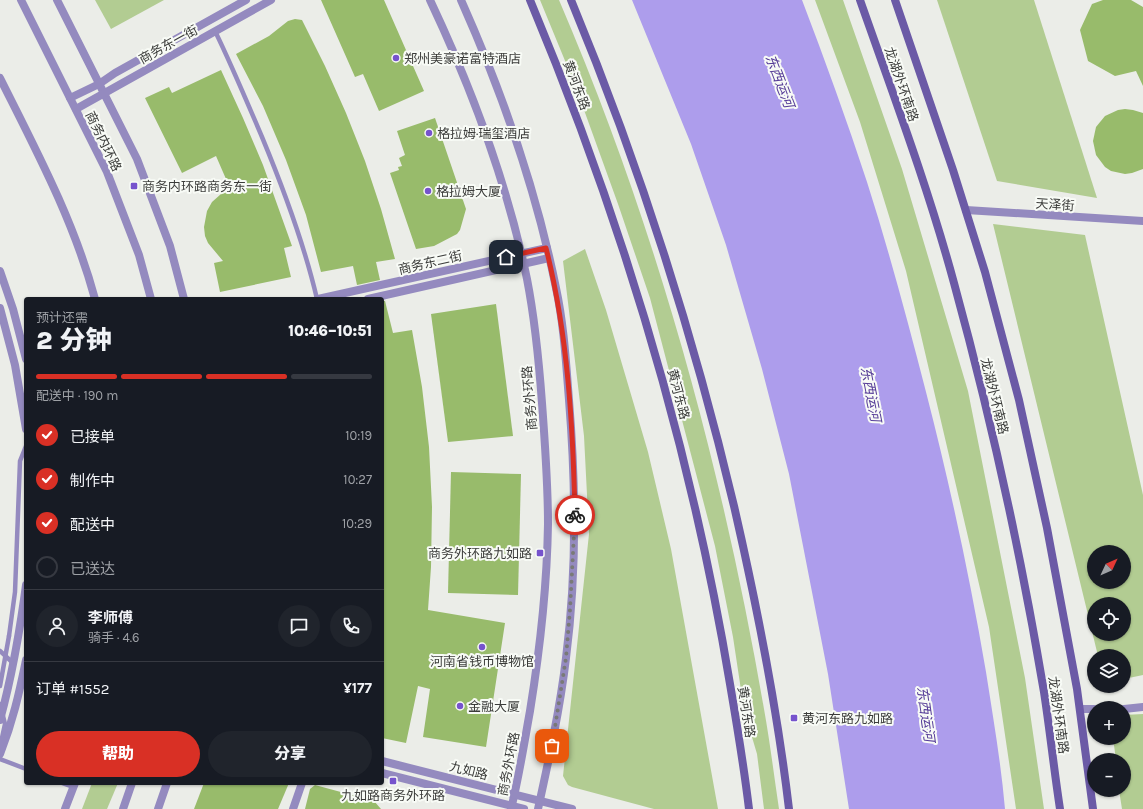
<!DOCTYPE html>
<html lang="zh">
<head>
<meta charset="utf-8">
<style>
	:root { --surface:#171b24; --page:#20242c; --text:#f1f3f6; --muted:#9ea1a6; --line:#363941; --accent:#d93025 }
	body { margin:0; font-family:Karla,"Noto Sans SC",sans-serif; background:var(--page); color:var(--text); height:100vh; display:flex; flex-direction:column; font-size:15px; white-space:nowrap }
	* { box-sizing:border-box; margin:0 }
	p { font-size:13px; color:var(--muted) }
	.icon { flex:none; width:22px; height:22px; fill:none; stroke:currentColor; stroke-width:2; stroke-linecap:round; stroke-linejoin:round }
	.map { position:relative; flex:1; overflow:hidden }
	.details { position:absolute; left:24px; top:297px; width:360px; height:488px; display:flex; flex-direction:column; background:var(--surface); border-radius:4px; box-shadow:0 1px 3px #0004 }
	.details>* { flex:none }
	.needle { width:26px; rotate:46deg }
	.fabs { position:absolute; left:1087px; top:545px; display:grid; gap:8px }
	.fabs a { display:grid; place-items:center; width:44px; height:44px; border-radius:50%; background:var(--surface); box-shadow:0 1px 3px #0004; font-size:20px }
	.pin { position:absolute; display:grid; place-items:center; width:34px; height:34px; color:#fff; margin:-17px; border-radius:8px; box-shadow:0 2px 6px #0006 }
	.courier { position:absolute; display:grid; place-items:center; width:40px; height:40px; margin:-20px; border:3px solid #d93025; border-radius:50%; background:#fff; color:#222; box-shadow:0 1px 5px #0007 }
	.head em { font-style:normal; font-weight:800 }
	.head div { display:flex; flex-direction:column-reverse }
	.head { display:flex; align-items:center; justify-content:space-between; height:68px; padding:0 12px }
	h1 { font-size:26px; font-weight:800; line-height:30px }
	.bar { display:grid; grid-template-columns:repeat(4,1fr); gap:6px 4px; align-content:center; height:48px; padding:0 12px }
	.bar i { height:5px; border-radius:3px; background:var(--line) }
	.bar .on { background:var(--accent) }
	.bar p { grid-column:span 4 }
	.line { display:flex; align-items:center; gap:10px; padding:0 12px; border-top:1px solid var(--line) }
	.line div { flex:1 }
	.round { display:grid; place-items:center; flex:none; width:42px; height:42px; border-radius:21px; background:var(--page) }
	ol { padding:0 12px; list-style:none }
	li { display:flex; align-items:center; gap:12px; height:44px }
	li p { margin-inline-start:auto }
	li .icon { padding:4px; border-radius:50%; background:var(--accent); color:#fff; stroke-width:4 }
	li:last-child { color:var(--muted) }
	li i { width:22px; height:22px; border:2px solid var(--line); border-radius:50% }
	.primary-button { display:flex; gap:8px; margin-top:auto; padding:8px 12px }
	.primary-button a { flex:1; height:46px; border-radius:24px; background:var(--accent); color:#fff; font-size:16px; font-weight:800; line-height:46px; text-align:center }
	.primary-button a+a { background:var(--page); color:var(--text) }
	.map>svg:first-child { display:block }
	.green { fill:#b2cc92; fill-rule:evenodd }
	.water { fill:#ad9dec }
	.building { fill:#98bb6b }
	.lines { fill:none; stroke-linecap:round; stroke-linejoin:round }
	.service { stroke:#948abf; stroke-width:4.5 }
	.minor { stroke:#948abf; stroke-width:8 }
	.tertiary { stroke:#948abf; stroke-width:8 }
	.secondary { stroke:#6b5aa6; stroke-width:8 }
	.service-bridge { stroke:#948abf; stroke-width:4.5 }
	.done { stroke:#797a77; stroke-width:4; stroke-dasharray:0 7.2 }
	.route { stroke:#d93025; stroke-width:5 }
	.poi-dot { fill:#7653cd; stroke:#f8fbf6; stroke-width:1.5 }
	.labels { text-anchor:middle; stroke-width:4; stroke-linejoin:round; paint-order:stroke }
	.street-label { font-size:13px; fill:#3b3c3a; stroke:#f8fbf6 }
	.poi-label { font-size:13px; fill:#3b3c3a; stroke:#f8fbf6; text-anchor:start }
	.water-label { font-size:14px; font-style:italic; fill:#563d98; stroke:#f8fbf6 }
</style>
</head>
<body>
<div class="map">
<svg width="1143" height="809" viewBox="0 0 1143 809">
	<rect width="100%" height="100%" fill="#ebede8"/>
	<g class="green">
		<path d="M95,0H164L111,29Z"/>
		<path d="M540,0H559C656,226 722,466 764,709C770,742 774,776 779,809H764L757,754L744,710L733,637L715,546L650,298L618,204L575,85Z"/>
		<path d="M815,0H843L902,169L968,391L1025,678L1044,809H1016L989,627L906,271L860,122Z"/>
		<path d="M937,0H1034L1097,198L997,181Z"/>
		<path d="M993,224L1085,235L1143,495V675L1124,679V656H1098ZM1094,552H1124V582H1094ZM1094,604H1124V634H1094Z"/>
		<path d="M585,249L606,310L648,452L671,549L718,809H654L572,787L568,785L563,776L589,534L584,436L563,261Z"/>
		<path d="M1143,714V809H1122L1119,790H1124V760H1116L1113,738H1124V715Z"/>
		<path d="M92,783H118L107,809H82Z"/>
	</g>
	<path class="water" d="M632,0H802C825,60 847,121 867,182C889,251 908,322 926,392C950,485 970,578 986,672C993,717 1001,763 1005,809H849L828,674L789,474L762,369L726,245L691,144Z"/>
	<g class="building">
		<path d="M321,0H384L424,91L379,111L363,74L355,77Z"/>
		<path d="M1103,0H1131L1143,7V86L1136,71L1115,76L1088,61L1080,30L1092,4Z"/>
		<path d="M295,19L302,20L325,66L346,113L365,161L381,209L395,259L376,262L380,280L357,285L353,266L321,272L306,215L286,160L263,106L236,54L269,36L288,21Z"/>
		<path d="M221,70L243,118L263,165L292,246L284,248L291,277L220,292L214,263L223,261L208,243L205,236L204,227L207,211L212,202L221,194L230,190L226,179L216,156L182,173L145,98L169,87L172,93Z"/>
		<path d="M1125,109L1133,110L1143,113V169L1132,173L1125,174L1111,171L1105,167L1096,155L1093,141L1096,127L1105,116L1118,110Z"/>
		<path d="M435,118L466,209L460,230L457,234L434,246L416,249L390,173L399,170L398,167L402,166L399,158L405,155L397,131Z"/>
		<path d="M382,301H385L393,333L412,330L422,387L429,447L432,507L431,567L428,610L505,623L486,747L423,737L430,689L418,686L406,743L382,738Z"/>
		<path d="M496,304L513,436L448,442L431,314Z"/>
		<path d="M451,472L521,474L518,595L448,593Z"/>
		<path d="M204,783H289L278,809H194Z"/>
		<path d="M315,785L374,801L381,809H305L310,789Z"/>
	</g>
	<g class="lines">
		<g class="service">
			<path d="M215,31C232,66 247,102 262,137C284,190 304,243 317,299"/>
			<path d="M9,636L15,592L20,461L26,446"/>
			<path d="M0,651L13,663"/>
			<path d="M0,759L26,769"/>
			<path d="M62,783L73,787"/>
		</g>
		<g class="minor">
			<path d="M57,0L137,159L170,246L184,299"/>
			<path d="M70,98L99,84L115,73L246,0"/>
			<path d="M76,109L271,0"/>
			<path d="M0,271L13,309L26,359"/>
			<path d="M318,299L547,248"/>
			<path d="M368,299L549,258"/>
			<path d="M0,308L15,365L26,429"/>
			<path d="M0,720C12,676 20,630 26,585"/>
			<path d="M0,754C13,721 19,694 26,660"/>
			<path d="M158,809L167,783"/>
			<path d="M293,809L302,783"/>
		</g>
		<g class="tertiary">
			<path d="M21,0L107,172L139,255L151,299"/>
			<path d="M430,0C472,89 507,183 527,279C535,320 539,362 542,403C545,443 548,484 548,524C547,587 540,649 530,711C524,744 519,777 511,809"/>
			<path d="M461,0C502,92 536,189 556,288C564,325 566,363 569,400C576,486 577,572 566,658C560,709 549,759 538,809"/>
			<path d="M0,78C36,150 74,221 95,299"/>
			<path d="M966,210L1143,221"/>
			<path d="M1080,709H1094"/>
			<path d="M1124,709L1143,707"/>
			<path d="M382,761L572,809"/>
			<path d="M382,773L524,809"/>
			<path d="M65,809L75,783"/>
			<path d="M123,809L132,783"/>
		</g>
		<g class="secondary">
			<path d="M530,0C622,220 691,449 730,684C737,725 744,767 749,809"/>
			<path d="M571,0C639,164 693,333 734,506C757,606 777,707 789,809"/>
			<path d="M860,0C893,94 928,187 954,283C991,418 1021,554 1044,692C1050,731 1054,770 1060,809"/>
			<path d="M895,0L953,170L985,272L1019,400L1047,528L1077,689L1093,809"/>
		</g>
		<g class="service-bridge">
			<path d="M0,686L9,636"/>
			<path d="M0,704L5,724L0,747"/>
		</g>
	</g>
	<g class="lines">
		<path class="done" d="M552,746L566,658L570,610L575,515"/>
		<path class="route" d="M506,257L546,248C568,335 573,426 575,515"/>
	</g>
	<g class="poi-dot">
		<circle cx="396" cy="58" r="4"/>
		<circle cx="429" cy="133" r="4"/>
		<rect x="130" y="182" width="8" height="8" rx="2"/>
		<circle cx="428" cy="191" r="4"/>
		<rect x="536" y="549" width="8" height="8" rx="2"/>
		<circle cx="482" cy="647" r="4"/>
		<circle cx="460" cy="706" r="4"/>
		<rect x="790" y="714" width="8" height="8" rx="2"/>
		<rect x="389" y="777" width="8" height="8" rx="2"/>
	</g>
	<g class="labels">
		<g class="street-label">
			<text transform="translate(168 44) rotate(-29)" y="5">商务东一街</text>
			<text transform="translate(902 84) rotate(71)" y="5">龙湖外环南路</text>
			<text transform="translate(577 85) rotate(69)" y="5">黄河东路</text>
			<text transform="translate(104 141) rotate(64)" y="5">商务内环路</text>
			<text transform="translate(1055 204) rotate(4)" y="5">天泽街</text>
			<text transform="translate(430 262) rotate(-13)" y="5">商务东二街</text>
			<text transform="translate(679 394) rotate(75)" y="5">黄河东路</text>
			<text transform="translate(995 396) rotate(76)" y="5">龙湖外环南路</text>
			<text transform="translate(529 398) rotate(-95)" y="5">商务外环路</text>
			<text transform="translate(747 712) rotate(81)" y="5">黄河东路</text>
			<text transform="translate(1059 715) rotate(82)" y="5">龙湖外环南路</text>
			<text transform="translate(508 764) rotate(-79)" y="5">商务外环路</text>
			<text transform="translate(469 770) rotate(14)" y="5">九如路</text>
		</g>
		<g class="poi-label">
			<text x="404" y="63">郑州美豪诺富特酒店</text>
			<text x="437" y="138">格拉姆·瑞玺酒店</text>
			<text x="142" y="191">商务内环路商务东一街</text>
			<text x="436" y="196">格拉姆大厦</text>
			<text x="532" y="558" text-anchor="end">商务外环路九如路</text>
			<text x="482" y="666" text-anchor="middle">河南省钱币博物馆</text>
			<text x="468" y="711">金融大厦</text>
			<text x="802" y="723">黄河东路九如路</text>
			<text x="393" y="800" text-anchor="middle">九如路商务外环路</text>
		</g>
		<g class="water-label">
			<text transform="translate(780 81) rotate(69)" y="5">东西运河</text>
			<text transform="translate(871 394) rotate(79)" y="5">东西运河</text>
			<text transform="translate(926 714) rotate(82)" y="5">东西运河</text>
		</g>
	</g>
</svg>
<div class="fabs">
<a><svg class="needle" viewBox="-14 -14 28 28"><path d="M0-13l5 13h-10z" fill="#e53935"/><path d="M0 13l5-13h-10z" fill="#9ea1a6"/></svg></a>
<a><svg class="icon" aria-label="locate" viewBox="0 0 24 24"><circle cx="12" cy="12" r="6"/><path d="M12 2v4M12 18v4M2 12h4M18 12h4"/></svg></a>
<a><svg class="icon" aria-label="layers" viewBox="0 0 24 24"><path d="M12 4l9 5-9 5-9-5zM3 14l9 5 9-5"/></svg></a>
<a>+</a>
<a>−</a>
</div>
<div class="pin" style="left:552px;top:746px;background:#ea580c"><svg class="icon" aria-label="bag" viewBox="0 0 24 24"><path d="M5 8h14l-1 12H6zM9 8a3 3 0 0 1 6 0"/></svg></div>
<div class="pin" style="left:506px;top:257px;background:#1f2937"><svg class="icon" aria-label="home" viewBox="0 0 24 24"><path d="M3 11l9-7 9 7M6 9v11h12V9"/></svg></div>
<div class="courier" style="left:575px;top:515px"><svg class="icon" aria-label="bike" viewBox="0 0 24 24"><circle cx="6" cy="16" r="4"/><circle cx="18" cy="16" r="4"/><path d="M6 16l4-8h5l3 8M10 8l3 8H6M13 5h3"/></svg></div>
<section class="details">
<div class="head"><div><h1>2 分钟</h1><p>预计还需</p></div><em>10:46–10:51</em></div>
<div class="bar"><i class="on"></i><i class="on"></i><i class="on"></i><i></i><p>配送中 · 190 m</p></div>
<ol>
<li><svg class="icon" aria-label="check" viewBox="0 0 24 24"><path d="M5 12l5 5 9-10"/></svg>已接单<p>10:19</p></li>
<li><svg class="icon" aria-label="check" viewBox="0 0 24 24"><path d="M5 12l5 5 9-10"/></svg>制作中<p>10:27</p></li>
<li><svg class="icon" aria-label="check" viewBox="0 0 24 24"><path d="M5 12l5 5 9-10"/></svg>配送中<p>10:29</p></li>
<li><i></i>已送达</li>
</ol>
<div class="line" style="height:72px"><a class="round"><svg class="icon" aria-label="person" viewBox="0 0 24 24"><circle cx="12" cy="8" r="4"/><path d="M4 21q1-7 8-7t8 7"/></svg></a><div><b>李师傅</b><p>骑手 · 4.6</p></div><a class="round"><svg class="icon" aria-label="chat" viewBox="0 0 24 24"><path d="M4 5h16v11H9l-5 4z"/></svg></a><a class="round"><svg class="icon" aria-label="phone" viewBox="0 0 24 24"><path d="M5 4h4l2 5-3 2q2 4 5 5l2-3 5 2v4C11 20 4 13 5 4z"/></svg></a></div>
<div class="line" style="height:52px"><div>订单 #1552</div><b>¥177</b></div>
<div class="primary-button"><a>帮助</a><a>分享</a></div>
</section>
</div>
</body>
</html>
